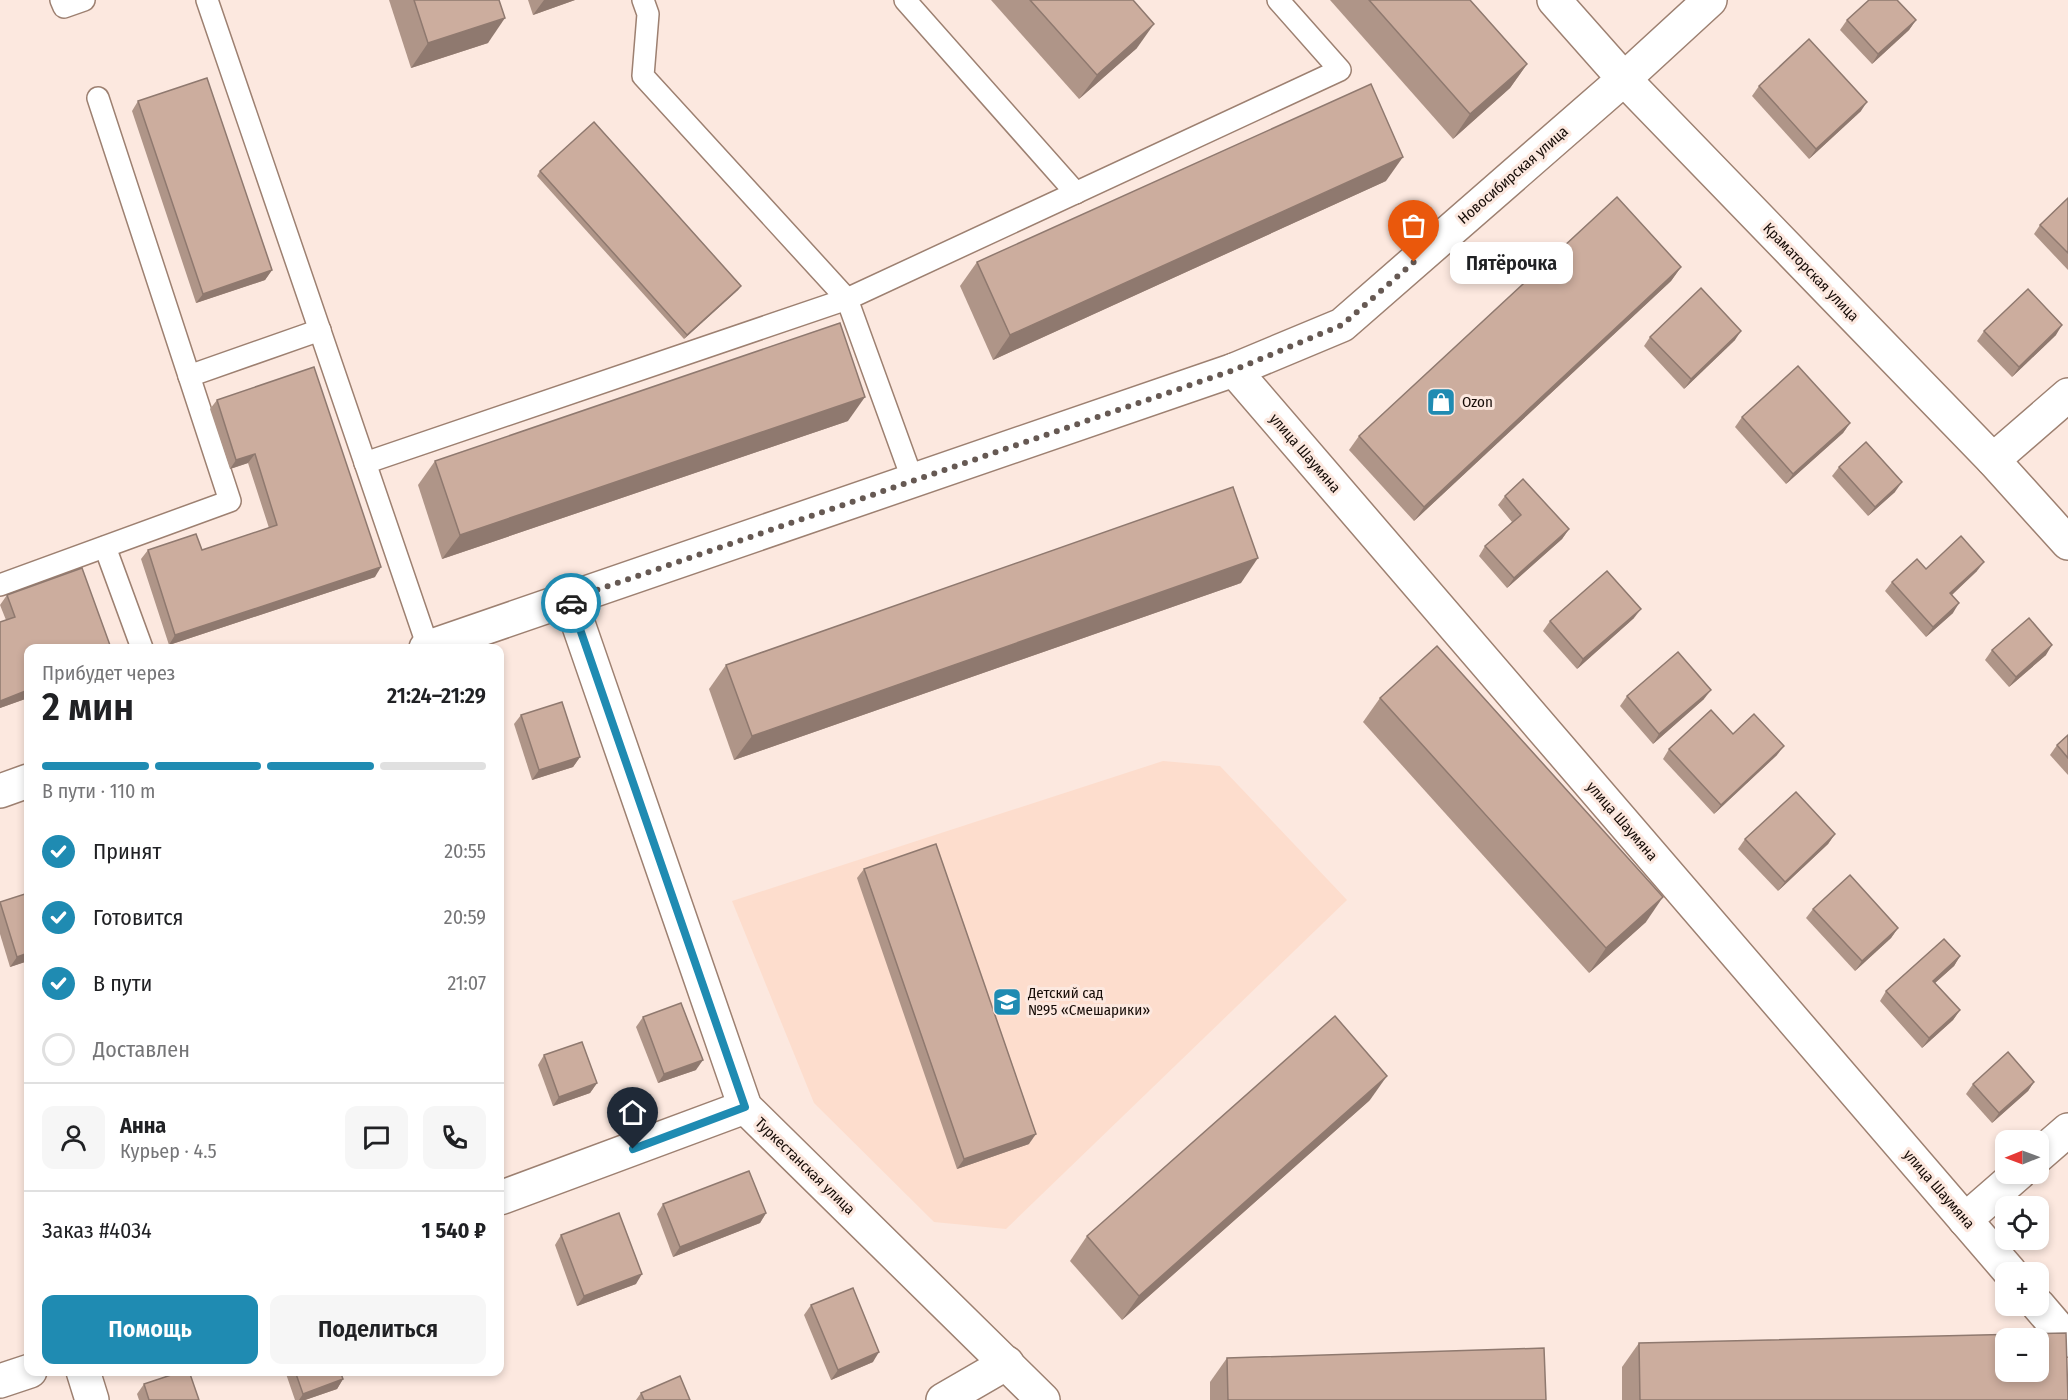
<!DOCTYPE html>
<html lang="ru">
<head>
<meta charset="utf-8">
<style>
	:root { --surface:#fff; --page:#f6f6f6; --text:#202124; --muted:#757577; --line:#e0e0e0; --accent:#1f8bb2 }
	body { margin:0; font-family:"Fira Sans Condensed",sans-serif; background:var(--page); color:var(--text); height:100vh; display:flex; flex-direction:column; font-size:22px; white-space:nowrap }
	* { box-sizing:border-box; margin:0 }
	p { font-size:20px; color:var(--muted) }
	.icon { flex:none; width:33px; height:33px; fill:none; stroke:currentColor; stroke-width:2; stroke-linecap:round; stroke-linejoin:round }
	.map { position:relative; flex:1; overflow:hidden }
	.side { position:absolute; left:24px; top:644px; width:480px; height:732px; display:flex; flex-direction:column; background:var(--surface); border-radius:12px; box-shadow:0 3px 9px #0003 }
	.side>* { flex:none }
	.needle { width:39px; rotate:269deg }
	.buttons { position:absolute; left:1995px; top:1130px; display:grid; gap:12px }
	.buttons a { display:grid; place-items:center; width:54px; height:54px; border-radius:12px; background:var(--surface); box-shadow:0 3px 9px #0003; font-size:30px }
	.pin { position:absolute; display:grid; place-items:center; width:51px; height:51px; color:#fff; margin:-62px -26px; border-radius:50% 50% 50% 0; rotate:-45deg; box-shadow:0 0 6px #0007 }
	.pin .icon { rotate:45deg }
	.courier { position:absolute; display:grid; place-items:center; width:60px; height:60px; margin:-30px; border:4px solid #1f8bb2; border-radius:50%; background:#fff; color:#222; box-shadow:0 2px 8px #0007 }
	.bubble { position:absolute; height:42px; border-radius:12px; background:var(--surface); box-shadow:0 3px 9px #0003; font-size:20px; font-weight:600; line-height:42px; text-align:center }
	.headline em { font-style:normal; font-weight:600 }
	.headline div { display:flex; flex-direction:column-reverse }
	.headline { display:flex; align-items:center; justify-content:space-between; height:102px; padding:0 18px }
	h1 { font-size:39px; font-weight:600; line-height:45px }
	.bar { display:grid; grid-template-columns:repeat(4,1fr); gap:9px 6px; align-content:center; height:72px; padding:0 18px }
	.bar i { height:8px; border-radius:4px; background:var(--line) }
	.bar .on { background:var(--accent) }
	.bar p { grid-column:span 4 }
	.line { display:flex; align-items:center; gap:15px; padding:0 18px; border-top:2px solid var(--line) }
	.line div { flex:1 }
	.round { display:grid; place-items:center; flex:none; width:63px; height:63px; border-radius:12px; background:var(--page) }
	ol { padding:0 18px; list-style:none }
	li { display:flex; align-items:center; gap:18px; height:66px }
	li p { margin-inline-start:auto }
	li .icon { padding:6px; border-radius:50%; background:var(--accent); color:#fff; stroke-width:4 }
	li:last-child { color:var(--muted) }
	li i { width:33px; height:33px; border:3px solid var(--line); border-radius:50% }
	.primary-button { display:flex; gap:12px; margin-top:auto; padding:12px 18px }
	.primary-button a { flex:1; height:69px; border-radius:12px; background:var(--accent); color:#fff; font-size:24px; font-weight:600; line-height:69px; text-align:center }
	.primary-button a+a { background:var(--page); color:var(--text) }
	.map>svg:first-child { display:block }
	.built { fill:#fdddcd }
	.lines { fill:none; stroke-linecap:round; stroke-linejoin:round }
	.lane-casing { stroke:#9d8071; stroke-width:24 }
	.street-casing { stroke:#9d8071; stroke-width:36 }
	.secondary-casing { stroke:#9d8071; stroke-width:36 }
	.lane { stroke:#fff; stroke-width:21 }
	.street { stroke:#fff; stroke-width:33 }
	.secondary { stroke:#fff; stroke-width:33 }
	.wall { fill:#af9588 }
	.shaded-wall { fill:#8f796f }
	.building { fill:#ccad9e; stroke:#8f796f; stroke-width:1.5; fill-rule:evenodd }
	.done { stroke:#665953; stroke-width:6; stroke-dasharray:0 10.8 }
	.route { stroke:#1f8bb2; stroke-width:8 }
	.labels { text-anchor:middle; stroke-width:6; stroke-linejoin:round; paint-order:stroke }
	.street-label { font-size:15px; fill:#160c07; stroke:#fce8df }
	.poi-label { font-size:15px; fill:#160c07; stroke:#fce8df; text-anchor:start }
</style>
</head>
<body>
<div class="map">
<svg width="2068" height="1400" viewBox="0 0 2068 1400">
	<rect width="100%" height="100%" fill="#fce8df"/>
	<path class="built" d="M1163,761L1220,766L1347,900L1006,1229L934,1222L814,1103L732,901Z"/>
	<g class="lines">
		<g class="lane-casing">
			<g id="lane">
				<path d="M61,0L64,7L84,0"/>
				<path d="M207,0L428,647"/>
				<path d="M643,0L648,14L643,76L847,299L913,481"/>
				<path d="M905,0L1076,193"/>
				<path d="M189,376L320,330"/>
				<path d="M365,463L847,299L1340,70L1278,0"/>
				<path d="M105,547L142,648"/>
				<path d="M0,585L230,501L98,98"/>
			</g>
		</g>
		<g class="street-casing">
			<g id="street">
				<path d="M1624,79L1993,460L2068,543"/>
				<path d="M1234,370L2010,1272"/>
				<path d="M1993,460L2068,395"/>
				<path d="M570,600L745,1107L1043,1400"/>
				<path d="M2038,1156L2068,1130"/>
				<path d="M500,1198L745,1107"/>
				<path d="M1965,1220L2019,1173"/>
				<path d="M2038,1305L2068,1340"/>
				<path d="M83,1371L92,1400"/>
				<path d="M0,1381L30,1371"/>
				<path d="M943,1400L1007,1363"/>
			</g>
		</g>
		<g class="secondary-casing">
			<g id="secondary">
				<path d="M1554,0L1624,79"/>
				<path d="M426,648L1234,370L1342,325L1624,79L1710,0"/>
				<path d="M0,791L28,781"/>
			</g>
		</g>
		<use href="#lane" class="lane"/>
		<use href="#street" class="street"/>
		<use href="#secondary" class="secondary"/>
	</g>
	<g class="wall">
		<path d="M389,0H499L488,43L411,68Z"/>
		<path d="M528,0H575L533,15Z"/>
		<path d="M991,0H1133L1137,48L1079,99Z"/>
		<path d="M1330,0H1470L1527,64L1510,88L1453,139Z"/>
		<path d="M1847,20H1916L1909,30L1872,64L1840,30Z"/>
		<path d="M1759,86L1861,111L1809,159L1752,96Z"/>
		<path d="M138,101L272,270L265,280L196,303L132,111Z"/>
		<path d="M540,171L741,286L738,290L684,339L537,176Z"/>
		<path d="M1386,181L993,360L960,286L977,262Z"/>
		<path d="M2068,198V270L2034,234L2040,225Z"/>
		<path d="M1681,267L1671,281L1414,521L1349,450L1359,436Z"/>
		<path d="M1984,331L2056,335L2012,377L1977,341Z"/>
		<path d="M1650,337L1735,340L1684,389L1644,346Z"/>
		<path d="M217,400L375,577L169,645L141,559L148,550H202L269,528L248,463L230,469L210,409Z"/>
		<path d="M1742,417L1850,423L1843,433L1786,484L1735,427Z"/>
		<path d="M848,421L442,559L418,485L435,461Z"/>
		<path d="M1839,467L1895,492L1868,516L1832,476Z"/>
		<path d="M1505,496L1569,529L1562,539L1507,588L1479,556L1485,546L1512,522L1498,505Z"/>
		<path d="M1926,569L1977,571L1952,595L1953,613L1926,637L1885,591L1892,582Z"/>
		<path d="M1241,583L734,760L709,689L726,665Z"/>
		<path d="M7,595L28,648V698L0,708L6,620L0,605Z"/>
		<path d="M1634,618L1577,669L1543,631L1550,621Z"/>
		<path d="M1992,650L2046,655L2009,687L1985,660Z"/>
		<path d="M1627,696L1704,699L1653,744L1620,706Z"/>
		<path d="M1380,698L1646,922L1589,973L1363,722Z"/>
		<path d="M521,715L580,757L573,767L532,780L514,724Z"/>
		<path d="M1733,734L1777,755L1714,814L1663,759L1669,749Z"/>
		<path d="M2068,735V775L2050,755L2057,745Z"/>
		<path d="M1835,834L1828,844L1778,891L1738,849L1745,839Z"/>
		<path d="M864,869L1029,1144L957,1169L857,878Z"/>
		<path d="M28,893V961L10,967L0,934V902Z"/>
		<path d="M1813,909L1898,928L1891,938L1855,971L1806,918Z"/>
		<path d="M1960,956L1954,966L1935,983L1960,1010L1953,1020L1922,1048L1880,1001L1886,991Z"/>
		<path d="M643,1017L696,1070L658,1083L636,1027Z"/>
		<path d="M544,1055L597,1083L590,1093L553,1106L538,1065Z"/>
		<path d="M2034,1082L2028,1091L1992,1123L1966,1094L1973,1084Z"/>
		<path d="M1370,1100L1122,1320L1070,1261L1087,1236Z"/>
		<path d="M663,1204L766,1213L760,1223L673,1257L657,1214Z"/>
		<path d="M561,1235L636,1284L577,1306L555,1245Z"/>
		<path d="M811,1305L873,1362L831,1380L804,1315Z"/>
		<path d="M1639,1343L2068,1400H1622V1367Z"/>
		<path d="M1227,1358L1546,1400H1210V1382Z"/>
		<path d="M285,1371H340L343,1379L337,1389L305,1400H295Z"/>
		<path d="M144,1384L199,1400H139L137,1394Z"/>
		<path d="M641,1393L690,1400H636Z"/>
	</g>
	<g class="shaded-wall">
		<path d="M544,0H575L533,15Z"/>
		<path d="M505,18L488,43L411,68L428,43Z"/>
		<path d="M1916,20L1909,30L1872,64L1878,54Z"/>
		<path d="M1154,24L1137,48L1079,99L1097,75Z"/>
		<path d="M1527,64L1510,88L1453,139L1470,114Z"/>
		<path d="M1867,102L1861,111L1809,159L1816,149Z"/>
		<path d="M1403,157L1386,181L993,360L1010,335Z"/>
		<path d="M1681,267L1671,281L1414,521L1424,507Z"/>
		<path d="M272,270L265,280L196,303L203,294Z"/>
		<path d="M741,286L738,290L684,339L687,335Z"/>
		<path d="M2062,325L2056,335L2012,377L2019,367Z"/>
		<path d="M1741,331L1735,340L1684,389L1691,379Z"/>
		<path d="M865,397L848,421L442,559L460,535Z"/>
		<path d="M1850,423L1843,433L1786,484L1793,474Z"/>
		<path d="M255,454L248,463L230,469L236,460Z"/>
		<path d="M1902,482L1895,492L1868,516L1875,507Z"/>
		<path d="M1569,529L1562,539L1507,588L1514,578Z"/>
		<path d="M1258,558L1241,583L734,760L752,736Z"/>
		<path d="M1984,562L1977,571L1943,603L1950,593Z"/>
		<path d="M381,567L375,577L169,645L175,635Z"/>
		<path d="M1959,603L1953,613L1926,637L1933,627Z"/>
		<path d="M1641,609L1634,618L1577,669L1583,659Z"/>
		<path d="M2052,645L2046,655L2009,687L2016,677Z"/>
		<path d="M28,690V698L0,708V701Z"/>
		<path d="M1711,690L1704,699L1653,744L1659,734Z"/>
		<path d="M1784,746L1777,755L1714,814L1721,805Z"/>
		<path d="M580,757L573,767L532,780L539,770Z"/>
		<path d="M1835,834L1828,844L1778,891L1785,882Z"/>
		<path d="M1663,897L1646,922L1589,973L1606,948Z"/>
		<path d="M1898,928L1891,938L1855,971L1862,961Z"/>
		<path d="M28,953V961L10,967L17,957Z"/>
		<path d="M1960,956L1954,966L1926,991L1933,981Z"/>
		<path d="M1960,1010L1953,1020L1922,1048L1929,1038Z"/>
		<path d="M703,1060L696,1070L658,1083L664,1074Z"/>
		<path d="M1387,1076L1370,1100L1122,1320L1139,1296Z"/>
		<path d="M2034,1082L2028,1091L1992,1123L1999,1113Z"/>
		<path d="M597,1083L590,1093L553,1106L559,1097Z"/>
		<path d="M1036,1134L1029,1144L957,1169L964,1159Z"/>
		<path d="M766,1213L760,1223L673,1257L680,1247Z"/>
		<path d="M642,1274L636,1284L577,1306L584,1296Z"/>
		<path d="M879,1352L873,1362L831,1380L838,1370Z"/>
		<path d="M343,1379L337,1389L305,1400H299L303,1394Z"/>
	</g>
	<g class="building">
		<path d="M414,0H499L505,18L428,43Z"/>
		<path d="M1030,0H1133L1154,24L1097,75Z"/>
		<path d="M1369,0H1470L1527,64L1470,114Z"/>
		<path d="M1869,0H1897L1916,20L1878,54L1847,20Z"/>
		<path d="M1809,39L1867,102L1816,149L1759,86Z"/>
		<path d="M207,78L272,270L203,294L138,101Z"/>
		<path d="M1371,84L1403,157L1010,335L977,262Z"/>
		<path d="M594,122L741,286L687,335L540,171Z"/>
		<path d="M1617,197L1681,267L1424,507L1359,436Z"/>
		<path d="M2068,198V253L2040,225Z"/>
		<path d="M1701,288L1741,331L1691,379L1650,337Z"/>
		<path d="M2028,289L2062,325L2019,367L1984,331Z"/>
		<path d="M840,323L865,397L460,535L435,461Z"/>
		<path d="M1798,366L1850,423L1793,474L1742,417Z"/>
		<path d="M314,367L381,567L175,635L148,550L196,534L202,550L277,525L255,454L236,460L217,400Z"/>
		<path d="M1866,442L1902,482L1875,507L1839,467Z"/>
		<path d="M1523,479L1569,529L1514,578L1485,546L1521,515L1505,496Z"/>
		<path d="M1233,487L1258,558L752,736L726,665Z"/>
		<path d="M1961,536L1984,562L1950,593L1959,603L1933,627L1892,582L1917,559L1926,569Z"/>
		<path d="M82,568L111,648H28V690L0,701V622L15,617L7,595Z"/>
		<path d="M1607,571L1641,609L1583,659L1550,621Z"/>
		<path d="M2029,618L2052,645L2016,677L1992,650Z"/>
		<path d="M1437,646L1663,897L1606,948L1380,698Z"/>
		<path d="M1678,652L1711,690L1659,734L1627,696Z"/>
		<path d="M562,702L580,757L539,770L521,715Z"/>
		<path d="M1711,710L1733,734L1754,714L1784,746L1721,805L1669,749Z"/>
		<path d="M2068,735V758L2057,745Z"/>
		<path d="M1796,792L1835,834L1785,882L1745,839Z"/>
		<path d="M500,814L502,822L500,823Z"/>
		<path d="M936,844L1036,1134L964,1159L864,869Z"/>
		<path d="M1850,875L1898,928L1862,961L1813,909Z"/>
		<path d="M28,893V953L17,957L0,902Z"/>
		<path d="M1944,939L1960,956L1933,981L1960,1010L1929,1038L1886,991Z"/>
		<path d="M681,1003L703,1060L664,1074L643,1017Z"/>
		<path d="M1335,1016L1387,1076L1139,1296L1087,1236Z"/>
		<path d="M582,1042L597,1083L559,1097L544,1055Z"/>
		<path d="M2008,1052L2034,1082L1999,1113L1973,1084Z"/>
		<path d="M749,1171L766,1213L680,1247L663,1204Z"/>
		<path d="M619,1213L642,1274L584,1296L561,1235Z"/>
		<path d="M853,1288L879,1352L838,1370L811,1305Z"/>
		<path d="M2066,1333L2068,1400H1640L1639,1343ZM2006,1338H2038V1371H2006Z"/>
		<path d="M1544,1348L1546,1400H1228L1227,1358Z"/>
		<path d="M183,1371H189L199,1400H149L144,1384Z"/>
		<path d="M295,1371H340L343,1379L303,1394Z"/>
		<path d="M680,1376L690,1400H644L641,1393Z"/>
	</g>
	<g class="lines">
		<path class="done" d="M571,603L570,600L591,592L1234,370L1342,325L1414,262"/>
		<path class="route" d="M571,603L745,1107L633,1149"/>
	</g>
	<defs>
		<g id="shop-square" transform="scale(1.5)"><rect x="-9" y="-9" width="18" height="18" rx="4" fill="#1f8bb2" stroke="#fce8df"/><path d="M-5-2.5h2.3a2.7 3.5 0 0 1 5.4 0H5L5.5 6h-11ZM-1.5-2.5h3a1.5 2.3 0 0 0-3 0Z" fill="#fff"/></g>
		<g id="school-square" transform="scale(1.5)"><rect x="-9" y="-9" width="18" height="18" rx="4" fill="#1f8bb2" stroke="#fce8df"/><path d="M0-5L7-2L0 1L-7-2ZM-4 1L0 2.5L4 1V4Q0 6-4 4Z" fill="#fff"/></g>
	</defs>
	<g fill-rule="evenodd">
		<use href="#shop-square" x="1441" y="402"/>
		<use href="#school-square" x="1007" y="1002"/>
	</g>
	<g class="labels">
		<g class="street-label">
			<text transform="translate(1513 175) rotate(-41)" y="5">Новосибирская улица</text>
			<text transform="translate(1811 272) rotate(46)" y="5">Краматорская улица</text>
			<text transform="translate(1305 453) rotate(49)" y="5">улица Шаумяна</text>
			<text transform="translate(1622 821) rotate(49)" y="5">улица Шаумяна</text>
			<text transform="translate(805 1166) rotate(44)" y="5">Туркестанская улица</text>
			<text transform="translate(1939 1189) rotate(49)" y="5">улица Шаумяна</text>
		</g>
		<g class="poi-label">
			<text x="1462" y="407">Ozon</text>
			<text x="1028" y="998">Детский сад<tspan x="1028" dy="17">№95 «Смешарики»</tspan></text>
		</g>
	</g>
</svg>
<div class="buttons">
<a><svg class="needle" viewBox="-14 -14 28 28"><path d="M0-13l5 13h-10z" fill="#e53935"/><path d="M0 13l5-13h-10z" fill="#757577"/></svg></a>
<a><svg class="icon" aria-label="locate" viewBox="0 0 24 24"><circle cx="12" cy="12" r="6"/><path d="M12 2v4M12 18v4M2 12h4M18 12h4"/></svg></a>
<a>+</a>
<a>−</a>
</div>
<div class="pin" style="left:1414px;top:262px;background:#ea580c"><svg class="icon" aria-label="bag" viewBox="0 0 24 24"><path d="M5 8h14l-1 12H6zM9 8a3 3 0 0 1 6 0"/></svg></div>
<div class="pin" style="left:633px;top:1149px;background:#1f2937"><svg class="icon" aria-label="home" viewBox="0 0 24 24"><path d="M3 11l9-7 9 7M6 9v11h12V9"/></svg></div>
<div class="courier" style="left:571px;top:603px"><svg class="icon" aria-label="car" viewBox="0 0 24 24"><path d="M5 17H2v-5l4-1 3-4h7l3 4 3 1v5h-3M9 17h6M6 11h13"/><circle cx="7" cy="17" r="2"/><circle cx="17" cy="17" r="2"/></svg></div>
<div class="bubble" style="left:1450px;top:242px;width:123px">Пятёрочка</div>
<section class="side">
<div class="headline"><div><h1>2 мин</h1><p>Прибудет через</p></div><em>21:24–21:29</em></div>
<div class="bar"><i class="on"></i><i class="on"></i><i class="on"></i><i></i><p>В пути · 110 m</p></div>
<ol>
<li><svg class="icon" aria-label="check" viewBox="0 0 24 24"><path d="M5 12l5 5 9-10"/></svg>Принят<p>20:55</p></li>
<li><svg class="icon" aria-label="check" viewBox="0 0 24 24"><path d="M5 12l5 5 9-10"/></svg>Готовится<p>20:59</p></li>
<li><svg class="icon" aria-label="check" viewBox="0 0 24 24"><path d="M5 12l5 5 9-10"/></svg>В пути<p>21:07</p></li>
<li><i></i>Доставлен</li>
</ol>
<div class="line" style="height:108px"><a class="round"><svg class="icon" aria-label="person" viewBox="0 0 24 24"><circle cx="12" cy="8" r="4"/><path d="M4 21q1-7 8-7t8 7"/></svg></a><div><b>Анна</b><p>Курьер · 4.5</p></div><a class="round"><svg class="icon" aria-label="chat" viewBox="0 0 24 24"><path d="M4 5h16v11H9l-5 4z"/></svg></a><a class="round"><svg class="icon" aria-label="phone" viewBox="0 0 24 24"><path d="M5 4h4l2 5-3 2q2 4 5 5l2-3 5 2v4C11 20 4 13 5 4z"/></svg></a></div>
<div class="line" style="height:78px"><div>Заказ #4034</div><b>1 540 ₽</b></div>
<div class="primary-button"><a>Помощь</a><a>Поделиться</a></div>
</section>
</div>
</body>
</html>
